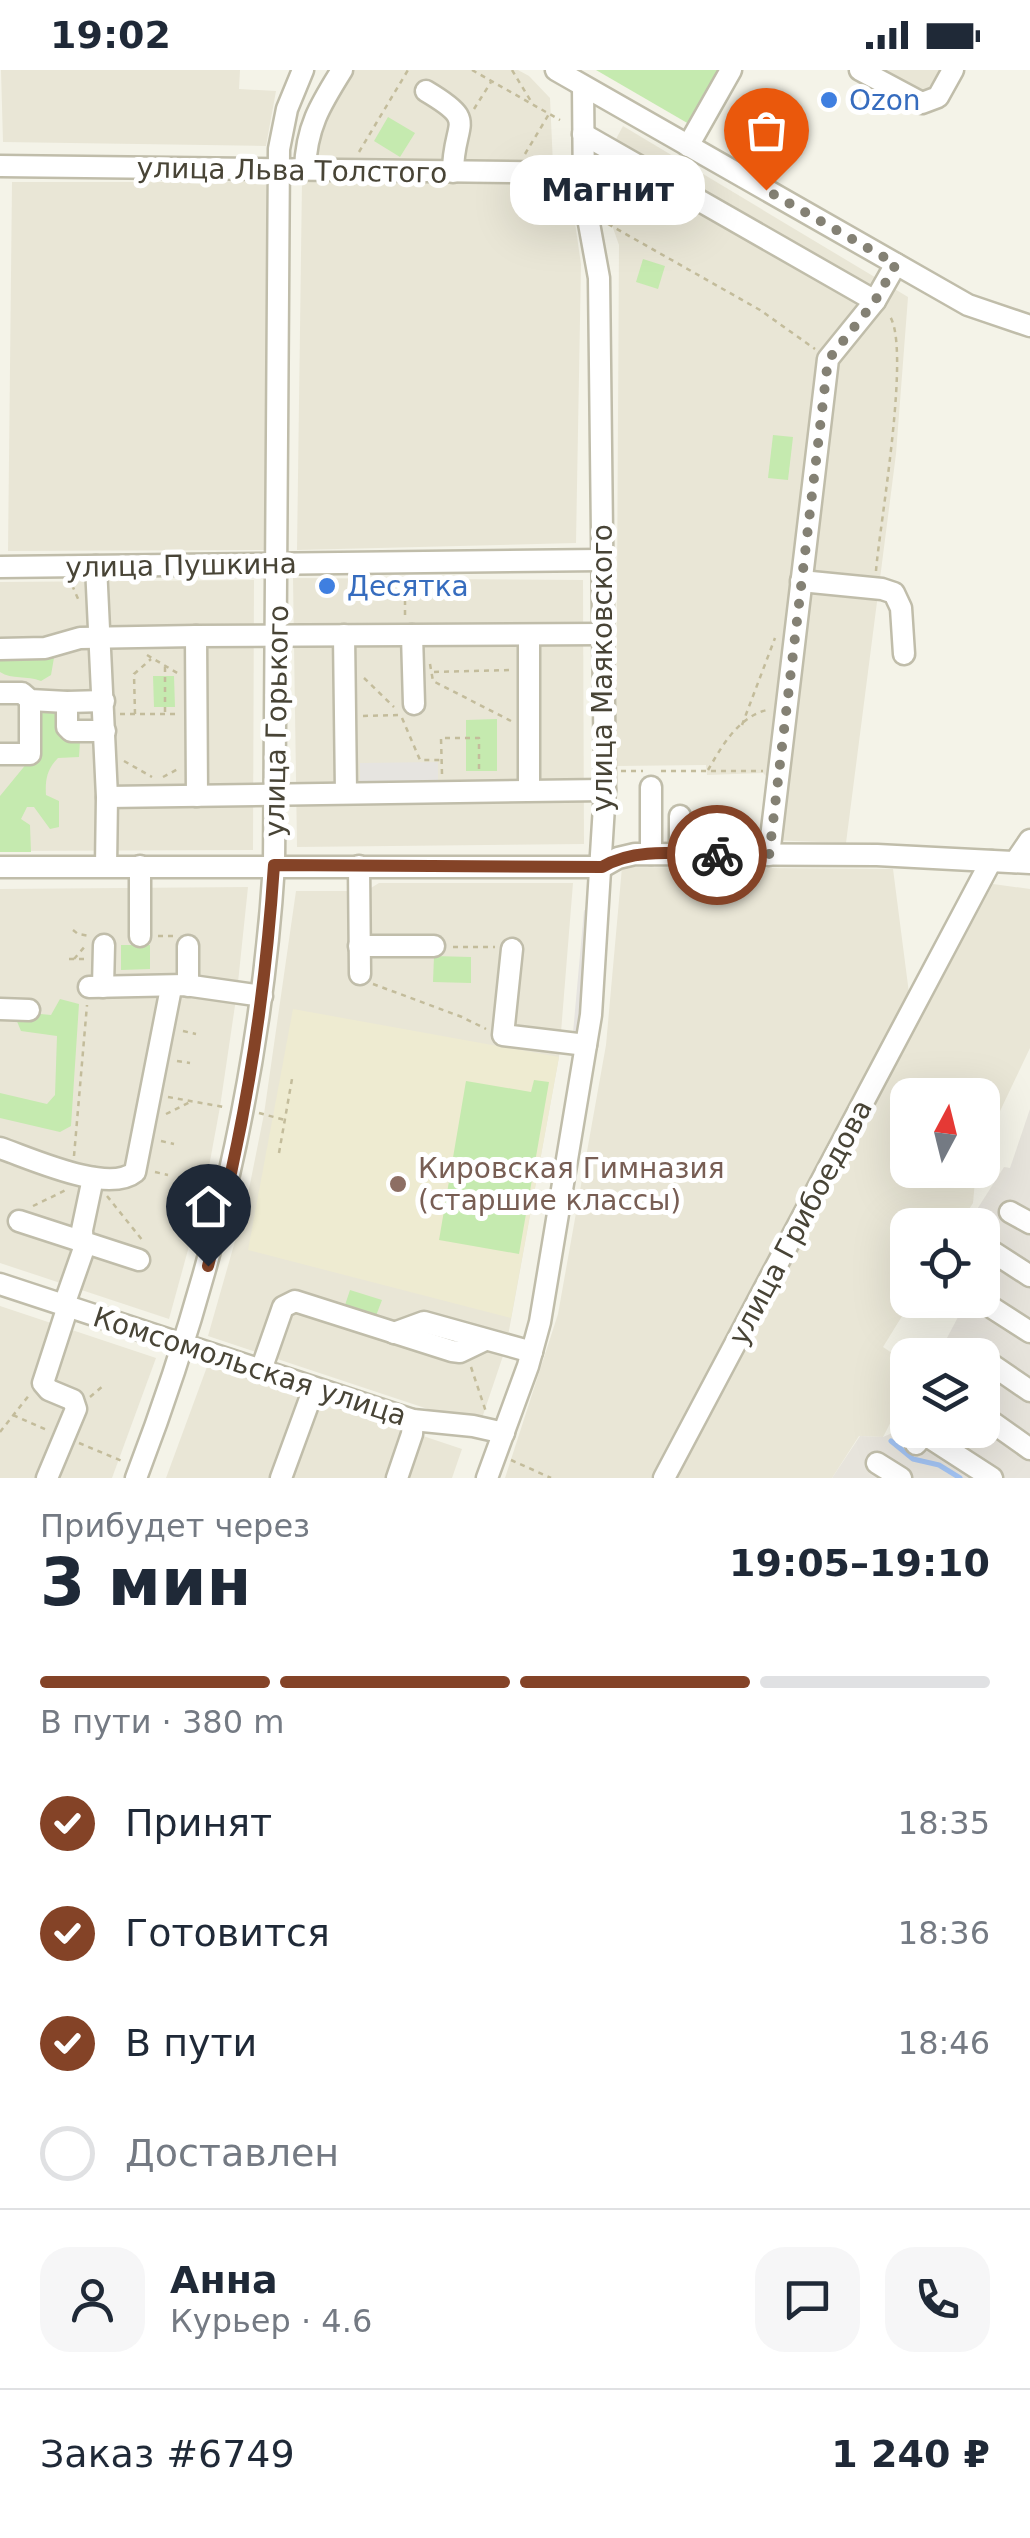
<!DOCTYPE html>
<html lang="ru">
<head>
<meta charset="utf-8">
<style>
	:root { --surface:#fff; --page:#f6f6f7; --text:#1f2937; --muted:#747a83; --line:#e0e1e3; --accent:#844327 }
	body { margin:0; font-family:"DejaVu Sans",sans-serif; background:var(--page); color:var(--text); height:100vh; display:flex; flex-direction:column; font-size:38px; white-space:nowrap }
	* { box-sizing:border-box; margin:0 }
	p { font-size:32px; color:var(--muted) }
	.icon { flex:none; width:55px; height:55px; fill:none; stroke:currentColor; stroke-width:2; stroke-linecap:round; stroke-linejoin:round }
	.map { position:relative; height:1408px; overflow:hidden }
	.drawer { display:flex; flex-direction:column; background:var(--surface); flex:1 }
	.drawer>* { flex:none }
	.needle { width:65px; rotate:7deg }
	.fabs { position:absolute; left:890px; top:1008px; display:grid; gap:20px }
	.fabs a { display:grid; place-items:center; width:110px; height:110px; border-radius:20px; background:var(--surface); box-shadow:0 10px 40px #0002; font-size:50px }
	.pin { position:absolute; display:grid; place-items:center; width:85px; height:85px; color:#fff; margin:-102px -42px; border-radius:50% 50% 50% 0; rotate:-45deg; box-shadow:0 0 10px #0007 }
	.pin .icon { rotate:45deg }
	.courier { position:absolute; display:grid; place-items:center; width:100px; height:100px; margin:-50px; border:8px solid #844327; border-radius:50%; background:#fff; color:#222; box-shadow:0 2px 12px #0007 }
	.bubble { position:absolute; height:70px; border-radius:30px; background:var(--surface); box-shadow:0 10px 40px #0002; font-size:32px; font-weight:700; line-height:70px; text-align:center }
	.overview em { font-style:normal; font-weight:700 }
	.overview div { display:flex; flex-direction:column-reverse }
	.overview { display:flex; align-items:center; justify-content:space-between; height:170px; padding:0 40px }
	h1 { font-size:65px; font-weight:700; line-height:75px }
	.bar { display:grid; grid-template-columns:repeat(4,1fr); gap:15px 10px; align-content:center; height:120px; padding:0 40px }
	.bar i { height:12px; border-radius:8px; background:var(--line) }
	.bar .on { background:var(--accent) }
	.bar p { grid-column:span 4 }
	.line { display:flex; align-items:center; gap:25px; padding:0 40px; border-top:2px solid var(--line) }
	.line div { flex:1 }
	.round { display:grid; place-items:center; flex:none; width:105px; height:105px; border-radius:30px; background:var(--page) }
	ol { padding:0 40px; list-style:none }
	li { display:flex; align-items:center; gap:30px; height:110px }
	li p { margin-inline-start:auto }
	li .icon { padding:10px; border-radius:50%; background:var(--accent); color:#fff; stroke-width:4 }
	li:last-child { color:var(--muted) }
	li i { width:55px; height:55px; border:5px solid var(--line); border-radius:50% }
	.status { display:flex; justify-content:space-between; align-items:center; height:70px; padding:0 50px; background:var(--surface); direction:ltr }
	.status svg { height:28px; fill:currentColor }
	.map>svg:first-child { display:block }
	.residential { fill:#e9e6d6 }
	.industrial { fill:#e7e4dc }
	.education { fill:#eeebd1 }
	.green { fill:#c5eaaf }
	.parking { fill:#e6e4e0 }
	.lines { fill:none; stroke-linecap:round; stroke-linejoin:round }
	.stream { stroke:#a2c3f3; stroke-width:5 }
	.minor-casing { stroke:#c0bdaa; stroke-width:25 }
	.path { stroke:#c3bc9b; stroke-width:2.5; stroke-dasharray:5 5; stroke-linecap:butt }
	.minor { stroke:#fff; stroke-width:20 }
	.done { stroke:#848174; stroke-width:10; stroke-dasharray:0 18 }
	.route { stroke:#844327; stroke-width:12 }
	.shop-dot { fill:#3f7fe0; stroke:#fff; stroke-width:4 }
	.education-dot { fill:#8d6e63; stroke:#fff; stroke-width:4 }
	.labels { text-anchor:middle; stroke-width:10; stroke-linejoin:round; paint-order:stroke }
	.shop-label { font-size:28px; fill:#366cbe; stroke:#fff; text-anchor:start }
	.street-label { font-size:28px; fill:#484436; stroke:#fff }
	.education-label { font-size:28px; fill:#785e54; stroke:#fff; text-anchor:start }
</style>
</head>
<body>
<div class="status"><b>19:02</b><svg viewBox="0 0 49 12"><path d="M0 12V9h3v3zM5 12V6h3v6zM10 12V3h3v9zM15 12V0h3v12zM26 1h20v11H26zM47 4h2v5h-2z"/></svg></div>
<div class="map">
<svg width="1030" height="1408" viewBox="0 0 1030 1408">
	<rect width="100%" height="100%" fill="#f4f3e8"/>
	<g class="residential">
		<path d="M1,0H240L239,19L276,21L266,76L3,72Z"/>
		<path d="M333,0H518L529,6L550,28L553,95L297,94L309,38Z"/>
		<path d="M872,0H949L924,28Z"/>
		<path d="M623,56L908,227L896,384L846,773L769,770L770,710L763,703L707,705L706,695L616,696L619,175L608,144L594,124L602,95Z"/>
		<path d="M302,111H569L581,194L576,473L297,480Z"/>
		<path d="M12,112H266L267,379L264,480L8,481Z"/>
		<path d="M293,508L583,510L584,774L297,777Z"/>
		<path d="M254,510L253,780L0,781V512Z"/>
		<path d="M622,797L893,799L910,931L651,1408H505L558,1244L606,975Z"/>
		<path d="M379,813H573L559,987L506,1277L481,1351L440,1343L208,1266L247,1129L264,1044L296,821H366Z"/>
		<path d="M993,814L1030,819V978L983,1077L982,1025H908V1100H976L973,1133L959,1155H908V1230H912L883,1277L907,1293V1321L883,1367L859,1366L832,1408H675Z"/>
		<path d="M248,817L237,922L220,1037L205,1118L169,1249L0,1193V819Z"/>
		<path d="M0,1236L156,1288L112,1408H0Z"/>
		<path d="M208,1294L462,1379L452,1408H166Z"/>
	</g>
	<path class="industrial" d="M1030,1039V1408H832L860,1366L883,1367L897,1361L907,1342L908,1360H982V1285H938L958,1247L936,1230H982V1155H967L1004,1097L1010,1098Z"/>
	<path class="education" d="M293,939L559,987L511,1248L248,1180Z"/>
	<g class="green">
		<path d="M596,0H719L722,2L689,54Z"/>
		<path d="M388,47L415,63L400,87L374,71Z"/>
		<path d="M643,189L665,196L658,219L636,212Z"/>
		<path d="M773,365L793,367L788,410L768,408Z"/>
		<path d="M0,573L55,582L51,605L41,611C27,605 12,610 0,602Z"/>
		<path d="M153,606H174L175,637H154Z"/>
		<path d="M53,626L80,671L79,687L58,688C47,699 45,710 46,725L59,731V757L50,759L34,737H27L21,749L30,755L31,782H0V726L32,687V646Z"/>
		<path d="M497,649V701H466V650Z"/>
		<path d="M121,875H150V899L121,900Z"/>
		<path d="M434,886L471,887V913L433,912Z"/>
		<path d="M60,929L79,934L71,1056L60,1062L0,1048V1023L47,1034L55,1025L57,966L21,961L16,949L20,942L51,945Z"/>
		<path d="M534,1010L549,1012L519,1184L439,1170L466,1011L531,1022Z"/>
		<path d="M350,1220L382,1230L374,1251L343,1241Z"/>
	</g>
	<g class="parking">
		<path d="M438,692V717L360,718V693Z"/>
		<path d="M584,840L595,841L584,964L573,963Z"/>
	</g>
	<g class="lines">
		<path class="stream" d="M891,1371L913,1389L939,1395L960,1408"/>
		<g class="minor-casing">
			<g id="minor">
				<path d="M556,0L968,235L1030,256"/>
				<path d="M860,0L922,33L938,27L953,0"/>
				<path d="M426,21C480,53 453,50 453,102"/>
				<path d="M583,64L875,231"/>
				<path d="M688,76L731,0"/>
				<path d="M0,96L583,103"/>
				<path d="M305,100C306,58 320,35 342,0"/>
				<path d="M96,496L107,727L106,796"/>
				<path d="M0,497L601,490"/>
				<path d="M801,511L882,519L894,523L901,538L904,584"/>
				<path d="M344,565L346,722"/>
				<path d="M412,565L414,634"/>
				<path d="M529,565V720"/>
				<path d="M0,579L45,578L80,568L196,566"/>
				<path d="M0,623H22L30,630L67,632"/>
				<path d="M104,631L67,632V657L71,661H105"/>
				<path d="M0,684H30V630"/>
				<path d="M197,726L196,566L603,564"/>
				<path d="M107,727L605,720"/>
				<path d="M651,784V717"/>
				<path d="M680,785V746"/>
				<path d="M769,785L828,289L875,231L896,194"/>
				<path d="M1015,792L1030,770"/>
				<path d="M140,796V866"/>
				<path d="M359,796L360,904"/>
				<path d="M0,797H602L618,788L635,784L877,785L1030,793"/>
				<path d="M188,876V916"/>
				<path d="M359,876H434"/>
				<path d="M512,879L503,965L586,975"/>
				<path d="M89,917L185,915L262,926"/>
				<path d="M103,917L104,875"/>
				<path d="M0,939L29,940"/>
				<path d="M0,1078C32,1089 108,1124 135,1102L171,918"/>
				<path d="M1010,1142L1030,1153"/>
				<path d="M19,1151L139,1190"/>
				<path d="M982,1175L1030,1206"/>
				<path d="M0,1214L413,1350L473,1356L504,1363"/>
				<path d="M980,1230L1030,1262"/>
				<path d="M64,1235L83,1181L82,1160L93,1108"/>
				<path d="M394,1263L424,1252L532,1282"/>
				<path d="M982,1288L1030,1321"/>
				<path d="M261,1300L283,1237L295,1231L452,1281L460,1282L485,1270"/>
				<path d="M982,1345L1030,1379"/>
				<path d="M916,1374L924,1364L992,1408"/>
				<path d="M877,1393L901,1408"/>
				<path d="M47,1408L76,1339L73,1330L49,1320L43,1313L68,1236"/>
				<path d="M136,1408C212,1210 261,1007 274,795L279,79L287,39L303,0"/>
				<path d="M281,1408L314,1318"/>
				<path d="M397,1408L412,1364L413,1350"/>
				<path d="M487,1408L528,1296L540,1252L591,945L605,720L599,208L584,126L583,16"/>
				<path d="M664,1408L991,791"/>
			</g>
		</g>
		<g class="path">
			<path d="M472,0L560,50"/>
			<path d="M512,0L532,33"/>
			<path d="M474,39L491,12"/>
			<path d="M359,82L408,0"/>
			<path d="M525,84L549,44"/>
			<path d="M608,154L760,240L815,279"/>
			<path d="M876,501C879,458 913,269 888,244"/>
			<path d="M72,515L79,531"/>
			<path d="M405,545V513"/>
			<path d="M147,585L179,604"/>
			<path d="M430,594L433,611L511,651"/>
			<path d="M165,597V644"/>
			<path d="M434,602L510,600"/>
			<path d="M364,608L394,637"/>
			<path d="M120,644H177"/>
			<path d="M135,644L134,604L151,589"/>
			<path d="M363,646L400,645"/>
			<path d="M402,648L420,690H441"/>
			<path d="M742,655L775,568"/>
			<path d="M124,691L152,707"/>
			<path d="M708,700C722,676 738,647 767,640"/>
			<path d="M621,701H643"/>
			<path d="M661,701H763"/>
			<path d="M442,704L441,668H479V702"/>
			<path d="M163,707L178,699"/>
			<path d="M73,860L78,864L90,866"/>
			<path d="M158,866H175"/>
			<path d="M453,877H495"/>
			<path d="M69,889H87"/>
			<path d="M74,889L87,874"/>
			<path d="M373,914L462,947L486,959"/>
			<path d="M183,961L196,964"/>
			<path d="M177,991L190,993"/>
			<path d="M168,1027L224,1037"/>
			<path d="M259,1043L285,1050"/>
			<path d="M166,1044L190,1032"/>
			<path d="M161,1071L174,1074"/>
			<path d="M279,1083L292,1009"/>
			<path d="M74,1086L87,935"/>
			<path d="M155,1102L168,1105"/>
			<path d="M107,1126L143,1171"/>
			<path d="M33,1136L66,1120"/>
			<path d="M471,1297L486,1342"/>
			<path d="M90,1327L103,1316"/>
			<path d="M13,1345L49,1361"/>
			<path d="M0,1362L30,1324"/>
			<path d="M79,1373L122,1391"/>
			<path d="M511,1390L551,1408"/>
		</g>
		<use href="#minor" class="minor"/>
	</g>
	<g class="lines">
		<path class="done" d="M717,785L769,786L828,290L875,231L896,194L766,120"/>
		<path class="route" d="M208,1196C244,1065 265,931 274,795L602,797C636,777 679,784 717,785"/>
	</g>
	<g class="shop-dot">
		<circle cx="829" cy="30" r="10"/>
		<circle cx="327" cy="516" r="10"/>
	</g>
	<circle class="education-dot" cx="398" cy="1114" r="10"/>
	<g class="labels">
		<g class="shop-label">
			<text x="849" y="40">Ozon</text>
			<text x="347" y="526">Десятка</text>
		</g>
		<g class="street-label">
			<text transform="translate(292 100) rotate(1)" y="10">улица Льва Толстого</text>
			<text transform="translate(181 495) rotate(-1)" y="10">улица Пушкина</text>
			<text transform="translate(602 598) rotate(-90)" y="10">улица Маяковского</text>
			<text transform="translate(276 651) rotate(-89)" y="10">улица Горького</text>
			<text transform="translate(800 1152) rotate(-62)" y="10">улица Грибоедова</text>
			<text transform="translate(250 1296) rotate(18)" y="10">Комсомольская улица</text>
		</g>
		<g class="education-label">
			<text x="418" y="1108">Кировская Гимназия<tspan x="418" dy="32">(старшие классы)</tspan></text>
		</g>
	</g>
</svg>
<div class="fabs">
<a><svg class="needle" viewBox="-14 -14 28 28"><path d="M0-13l5 13h-10z" fill="#e53935"/><path d="M0 13l5-13h-10z" fill="#747a83"/></svg></a>
<a><svg class="icon" aria-label="locate" viewBox="0 0 24 24"><circle cx="12" cy="12" r="6"/><path d="M12 2v4M12 18v4M2 12h4M18 12h4"/></svg></a>
<a><svg class="icon" aria-label="layers" viewBox="0 0 24 24"><path d="M12 4l9 5-9 5-9-5zM3 14l9 5 9-5"/></svg></a>
</div>
<div class="pin" style="left:766px;top:120px;background:#ea580c"><svg class="icon" aria-label="bag" viewBox="0 0 24 24"><path d="M5 8h14l-1 12H6zM9 8a3 3 0 0 1 6 0"/></svg></div>
<div class="pin" style="left:208px;top:1196px;background:#1f2937"><svg class="icon" aria-label="home" viewBox="0 0 24 24"><path d="M3 11l9-7 9 7M6 9v11h12V9"/></svg></div>
<div class="courier" style="left:717px;top:785px"><svg class="icon" aria-label="bike" viewBox="0 0 24 24"><circle cx="6" cy="16" r="4"/><circle cx="18" cy="16" r="4"/><path d="M6 16l4-8h5l3 8M10 8l3 8H6M13 5h3"/></svg></div>
<div class="bubble" style="left:510px;top:85px;width:195px">Магнит</div>
</div>
<section class="drawer">
<div class="overview"><div><h1>3 мин</h1><p>Прибудет через</p></div><em>19:05–19:10</em></div>
<div class="bar"><i class="on"></i><i class="on"></i><i class="on"></i><i></i><p>В пути · 380 m</p></div>
<ol>
<li><svg class="icon" aria-label="check" viewBox="0 0 24 24"><path d="M5 12l5 5 9-10"/></svg>Принят<p>18:35</p></li>
<li><svg class="icon" aria-label="check" viewBox="0 0 24 24"><path d="M5 12l5 5 9-10"/></svg>Готовится<p>18:36</p></li>
<li><svg class="icon" aria-label="check" viewBox="0 0 24 24"><path d="M5 12l5 5 9-10"/></svg>В пути<p>18:46</p></li>
<li><i></i>Доставлен</li>
</ol>
<div class="line" style="height:180px"><a class="round"><svg class="icon" aria-label="person" viewBox="0 0 24 24"><circle cx="12" cy="8" r="4"/><path d="M4 21q1-7 8-7t8 7"/></svg></a><div><b>Анна</b><p>Курьер · 4.6</p></div><a class="round"><svg class="icon" aria-label="chat" viewBox="0 0 24 24"><path d="M4 5h16v11H9l-5 4z"/></svg></a><a class="round"><svg class="icon" aria-label="phone" viewBox="0 0 24 24"><path d="M5 4h4l2 5-3 2q2 4 5 5l2-3 5 2v4C11 20 4 13 5 4z"/></svg></a></div>
<div class="line" style="height:130px"><div>Заказ #6749</div><b>1 240 ₽</b></div>
</section>
</body>
</html>
